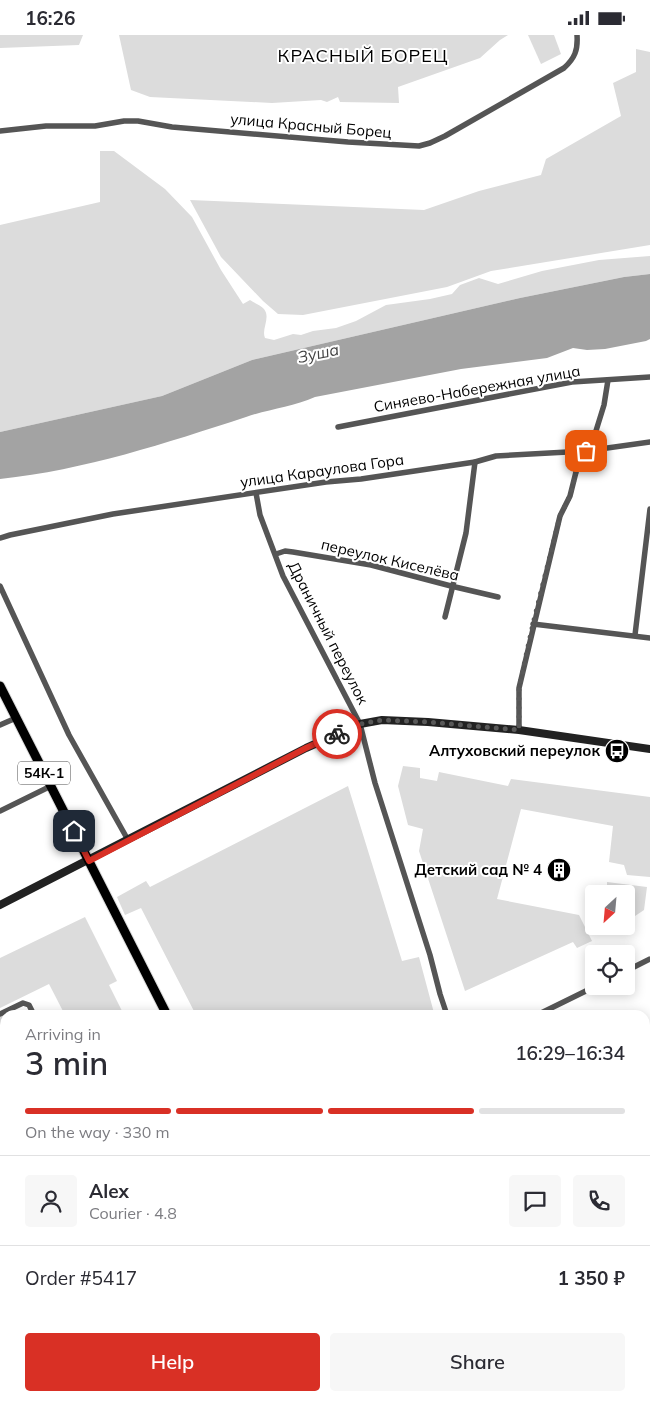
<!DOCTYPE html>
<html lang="en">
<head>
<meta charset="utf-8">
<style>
	:root { --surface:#fff; --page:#f7f7f7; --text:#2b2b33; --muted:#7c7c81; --line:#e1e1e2; --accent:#d93025 }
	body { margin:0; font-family:Mulish,sans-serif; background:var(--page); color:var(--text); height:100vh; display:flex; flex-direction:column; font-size:19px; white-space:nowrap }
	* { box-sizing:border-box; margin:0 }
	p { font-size:16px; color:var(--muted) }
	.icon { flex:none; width:28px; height:28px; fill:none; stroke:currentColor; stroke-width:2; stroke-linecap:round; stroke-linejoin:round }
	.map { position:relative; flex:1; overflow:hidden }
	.side { position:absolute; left:0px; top:975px; width:650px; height:391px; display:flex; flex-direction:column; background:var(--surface); border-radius:15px 15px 0 0; box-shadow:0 2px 12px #0003 }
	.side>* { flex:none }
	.needle { width:32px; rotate:206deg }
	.buttons { position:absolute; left:585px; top:850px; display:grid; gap:10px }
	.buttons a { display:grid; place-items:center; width:50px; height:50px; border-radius:5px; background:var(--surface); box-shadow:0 2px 12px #0003; font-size:25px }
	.pin { position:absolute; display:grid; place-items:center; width:42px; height:42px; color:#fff; margin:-21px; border-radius:10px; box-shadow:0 2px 8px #0006 }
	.courier { position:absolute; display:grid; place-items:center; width:50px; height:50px; margin:-25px; border:4px solid #d93025; border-radius:50%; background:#fff; color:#222; box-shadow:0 1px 6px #0007 }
	.headline em { font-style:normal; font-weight:600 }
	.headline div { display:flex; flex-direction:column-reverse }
	.headline { display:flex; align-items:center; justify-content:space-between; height:85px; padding:0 25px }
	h1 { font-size:32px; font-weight:600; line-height:38px }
	.bar { display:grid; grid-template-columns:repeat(4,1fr); gap:8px 5px; align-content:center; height:60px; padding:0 25px }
	.bar i { height:6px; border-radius:4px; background:var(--line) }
	.bar .current { background:var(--accent) }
	.bar p { grid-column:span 4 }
	.line { display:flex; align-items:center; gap:12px; padding:0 25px; border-top:1px solid var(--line) }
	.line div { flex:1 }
	.round { display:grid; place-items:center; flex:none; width:52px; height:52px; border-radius:5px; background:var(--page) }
	.action { display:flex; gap:10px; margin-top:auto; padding:10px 25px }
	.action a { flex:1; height:58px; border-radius:5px; background:var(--accent); color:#fff; font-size:20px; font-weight:600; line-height:58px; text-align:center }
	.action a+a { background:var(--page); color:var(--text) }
	.status { display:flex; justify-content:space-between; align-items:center; height:35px; padding:0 25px; background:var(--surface); direction:ltr }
	.status svg { height:14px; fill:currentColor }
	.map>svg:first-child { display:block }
	.green { fill:#dcdcdc }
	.water { fill:#a3a3a3 }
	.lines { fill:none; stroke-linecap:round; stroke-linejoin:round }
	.primary-casing { stroke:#dbdbdb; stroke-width:11 }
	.minor { stroke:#555; stroke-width:5.5 }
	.secondary { stroke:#222; stroke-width:8 }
	.primary { stroke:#000; stroke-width:9 }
	.done { stroke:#595959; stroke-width:5; stroke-dasharray:0 9 }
	.route { stroke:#d93025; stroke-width:6 }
	.labels { text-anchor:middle; stroke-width:4; stroke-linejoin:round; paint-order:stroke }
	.shield { fill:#fff; stroke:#4c4c4c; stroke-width:1 }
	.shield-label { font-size:14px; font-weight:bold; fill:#000 }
	.street-label { font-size:15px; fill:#000; stroke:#fff }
	.poi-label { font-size:15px; font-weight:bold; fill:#000; stroke:#fff; text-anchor:end }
	.water-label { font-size:16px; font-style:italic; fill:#444; stroke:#fff }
	.quarter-label { font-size:18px; letter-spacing:1px; fill:#000; stroke:#fff }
</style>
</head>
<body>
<div class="status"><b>16:26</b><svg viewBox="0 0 49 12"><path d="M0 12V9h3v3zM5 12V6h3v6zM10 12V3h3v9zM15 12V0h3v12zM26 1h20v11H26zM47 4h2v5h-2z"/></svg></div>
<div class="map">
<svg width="650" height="1366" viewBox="0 0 650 1366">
	<rect width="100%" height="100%" fill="#fff"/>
	<g class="green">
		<path d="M0,0H83L79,10L0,13Z"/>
		<path d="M119,0H508L500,5L480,23L398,52L399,68L340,67L338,62L327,67L321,65L272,68L150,62L131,55Z"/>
		<path d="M528,0H554L561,19L541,29Z"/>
		<path d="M636,14L650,17V210L491,236L447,252L303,280L278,279L263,266L221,222L190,165L424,175L479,156L541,140L546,124L621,81L613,48L636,37Z"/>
		<path d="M100,116H114L165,154L192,182L221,235L243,269L250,265C254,268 261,270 264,274C271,283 261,294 265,303L274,305L293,299L301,300L313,296L336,293L356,286L386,270L430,264L452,259L460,250L479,243L498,249L542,236L599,225L650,221V239L624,242L520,263L252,325L162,361L0,397V190L100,167Z"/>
		<path d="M403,731L420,733V743L437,746L439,737L508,751L511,744L650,762V842L627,840L624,830L609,827L613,791L521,774L497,864L579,880L592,906L577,913L573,907L465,956L419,816L423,794L408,790L398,751Z"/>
		<path d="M348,751L402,926L419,922L434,978L430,980H196L141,873L125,880L117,862L146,846L150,852Z"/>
		<path d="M607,847L647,852L644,875L626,887V859H600L607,851Z"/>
		<path d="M85,882L117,946L109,950L124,980H65L49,949L0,973V923Z"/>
		<path d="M5,980V1032L0,1022V982Z"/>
		<path d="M647,1016C650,1026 650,1044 646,1053L645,1017Z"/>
		<path d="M0,1084L5,1094V1118L0,1121Z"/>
		<path d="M5,1151V1196L0,1198V1154Z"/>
		<path d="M650,1154V1366H591L589,1361H645V1156Z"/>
		<path d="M0,1322L5,1334V1361H17L20,1366H0Z"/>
		<path d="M377,1361H446L437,1366H367Z"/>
		<path d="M458,1361H543L546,1366H465L463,1362L459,1364Z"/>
	</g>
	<path class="water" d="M650,239V304L646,306L605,314L587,315L573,313L547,323L461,334L315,362C293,372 269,374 246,382C166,408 85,435 0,444V397L162,361L252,325L520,263L624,242Z"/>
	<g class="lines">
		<g class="primary-casing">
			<g id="primary">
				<path d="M0,651L167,980"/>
				<path d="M645,1141L650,1138"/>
				<path d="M0,1240L5,1252"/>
				<path d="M49,1361L51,1366"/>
				<path d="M213,1366L222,1361"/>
			</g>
		</g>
		<g class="minor">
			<path d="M0,96L46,91H95L124,86H138L172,92L348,107L419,111L430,108L445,101L564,33C575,23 578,15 577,0"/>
			<path d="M338,392L572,347L650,342"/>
			<path d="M256,458L260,480L283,541L360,689L375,748L430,920L440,959L447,980"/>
			<path d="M0,503L10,500L113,479L326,447L361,444L475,427L496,421L586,416L650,407"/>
			<path d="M276,519L285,516L293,517L371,530L451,551L498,562"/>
			<path d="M0,551L69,700L128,805"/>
			<path d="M445,582L466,498L475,427"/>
			<path d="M533,589L650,603"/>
			<path d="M635,600L650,474"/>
			<path d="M0,690L16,683"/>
			<path d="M519,695V653L560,481L570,461L578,429L595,399L604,370L608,345"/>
			<path d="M0,776L51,751"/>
			<path d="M626,936L650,924"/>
			<path d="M0,979L23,968L29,970L34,980"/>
			<path d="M537,980L596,951"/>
			<path d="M0,1075L5,1085"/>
			<path d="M0,1128L5,1126"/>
			<path d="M580,1361L582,1366"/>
		</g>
		<path class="secondary" d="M0,870L306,713L360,689L382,685L428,687L519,695L650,714"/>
		<use href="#primary" class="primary"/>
	</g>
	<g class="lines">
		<path class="done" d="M337,699L360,689L382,685L428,687L519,695V653L533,589L560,481L570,461L578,429L586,416"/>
		<path class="route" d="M74,796L89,826L306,713L337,699"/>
	</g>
	<defs>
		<g id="bus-disc" transform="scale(1.25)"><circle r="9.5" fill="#000" stroke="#fff"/><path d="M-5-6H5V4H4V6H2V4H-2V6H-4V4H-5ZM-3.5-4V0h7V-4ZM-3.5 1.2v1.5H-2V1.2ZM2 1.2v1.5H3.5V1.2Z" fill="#fff"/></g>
		<g id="building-disc" transform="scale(1.25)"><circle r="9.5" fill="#000" stroke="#fff"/><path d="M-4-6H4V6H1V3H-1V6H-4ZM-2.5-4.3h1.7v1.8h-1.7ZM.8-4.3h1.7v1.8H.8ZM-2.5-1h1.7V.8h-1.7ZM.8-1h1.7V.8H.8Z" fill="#fff"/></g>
	</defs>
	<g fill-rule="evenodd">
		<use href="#bus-disc" x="617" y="716"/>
		<use href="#building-disc" x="559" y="835"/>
	</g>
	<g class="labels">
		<rect class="shield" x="18" y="726.5" width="52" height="23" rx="4"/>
		<g class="shield-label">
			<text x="44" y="743">54К-1</text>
		</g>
		<g class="street-label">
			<text transform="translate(311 91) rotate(5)" y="5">улица Красный Борец</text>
			<text transform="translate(477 354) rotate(-10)" y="5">Синяево-Набережная улица</text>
			<text transform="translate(322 436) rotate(-8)" y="5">улица Караулова Гора</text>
			<text transform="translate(390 525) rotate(13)" y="5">переулок Киселёва</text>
			<text transform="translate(328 598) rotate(63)" y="5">Драничный переулок</text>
		</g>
		<g class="poi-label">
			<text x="600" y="721">Алтуховский переулок</text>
			<text x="542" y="840">Детский сад № 4</text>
		</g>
		<g class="water-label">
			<text transform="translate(318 318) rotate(-12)" y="6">Зуша</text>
		</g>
		<g class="quarter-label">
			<text x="363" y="27">КРАСНЫЙ БОРЕЦ</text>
		</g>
	</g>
</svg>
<div class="buttons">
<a><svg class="needle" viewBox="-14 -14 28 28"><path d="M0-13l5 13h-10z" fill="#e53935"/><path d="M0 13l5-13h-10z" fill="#7c7c81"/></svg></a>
<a><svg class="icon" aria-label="locate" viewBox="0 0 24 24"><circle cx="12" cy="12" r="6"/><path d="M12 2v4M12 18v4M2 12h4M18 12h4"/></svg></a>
</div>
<div class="pin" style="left:586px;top:416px;background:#ea580c"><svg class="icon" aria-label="bag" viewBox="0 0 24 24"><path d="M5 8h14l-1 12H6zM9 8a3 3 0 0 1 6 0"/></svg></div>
<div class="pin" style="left:74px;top:796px;background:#1f2937"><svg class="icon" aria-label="home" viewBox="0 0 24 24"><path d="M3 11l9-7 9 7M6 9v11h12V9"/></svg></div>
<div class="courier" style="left:337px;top:699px"><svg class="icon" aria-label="bike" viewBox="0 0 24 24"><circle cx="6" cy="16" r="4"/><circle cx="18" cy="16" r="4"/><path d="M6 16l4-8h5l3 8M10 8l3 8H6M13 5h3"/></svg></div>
<section class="side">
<div class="headline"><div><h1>3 min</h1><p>Arriving in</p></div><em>16:29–16:34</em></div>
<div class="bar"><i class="current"></i><i class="current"></i><i class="current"></i><i></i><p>On the way · 330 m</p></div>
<div class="line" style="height:90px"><a class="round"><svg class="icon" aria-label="person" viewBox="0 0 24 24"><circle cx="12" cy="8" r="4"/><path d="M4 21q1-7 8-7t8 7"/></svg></a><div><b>Alex</b><p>Courier · 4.8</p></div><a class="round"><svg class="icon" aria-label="chat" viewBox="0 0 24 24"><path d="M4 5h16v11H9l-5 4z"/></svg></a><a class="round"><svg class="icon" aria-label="phone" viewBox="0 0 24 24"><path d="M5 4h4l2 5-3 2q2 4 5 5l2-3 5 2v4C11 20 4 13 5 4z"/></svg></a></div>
<div class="line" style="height:65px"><div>Order #5417</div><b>1 350 ₽</b></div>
<div class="action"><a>Help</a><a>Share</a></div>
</section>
</div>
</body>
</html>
